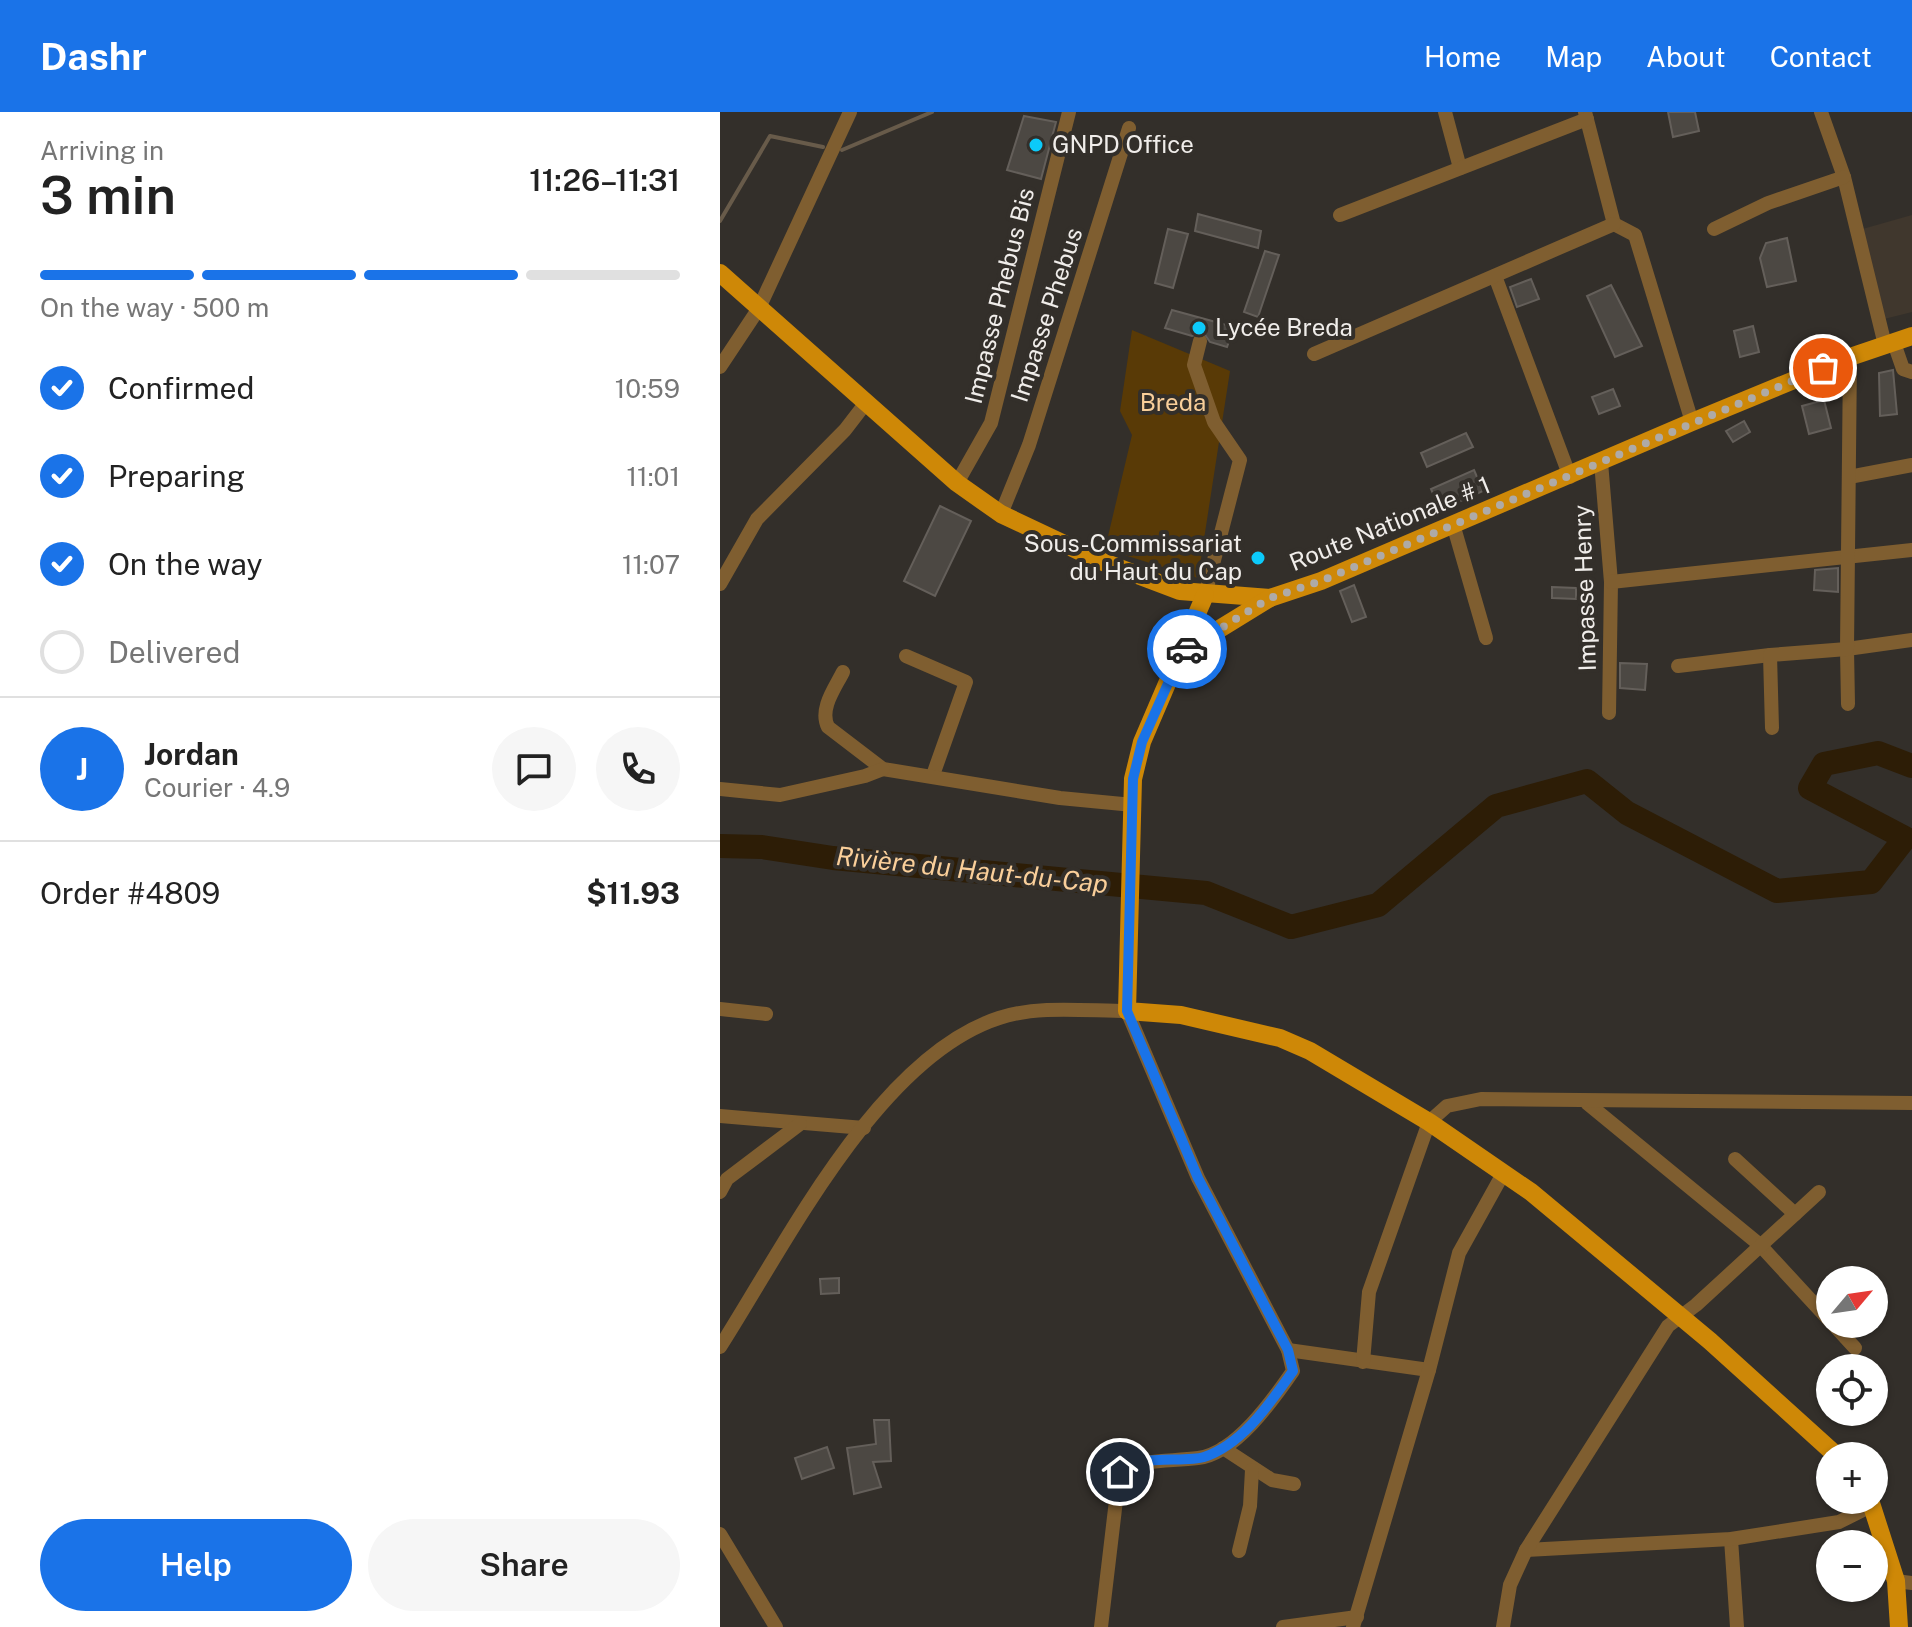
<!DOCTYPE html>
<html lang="en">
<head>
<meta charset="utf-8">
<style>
	:root { --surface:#fff; --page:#f6f6f6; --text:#222; --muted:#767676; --line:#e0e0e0; --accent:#1a73e8 }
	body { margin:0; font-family:"Public Sans",sans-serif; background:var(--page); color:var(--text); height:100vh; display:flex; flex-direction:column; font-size:30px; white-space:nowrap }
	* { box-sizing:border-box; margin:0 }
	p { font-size:26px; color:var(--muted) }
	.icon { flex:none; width:44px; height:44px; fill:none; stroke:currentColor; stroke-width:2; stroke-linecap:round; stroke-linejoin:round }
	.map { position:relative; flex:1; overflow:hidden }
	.drawer { display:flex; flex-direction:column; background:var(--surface); width:720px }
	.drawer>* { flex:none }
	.needle { width:52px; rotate:61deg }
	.tools { position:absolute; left:1096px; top:1154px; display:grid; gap:16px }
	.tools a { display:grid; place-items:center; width:72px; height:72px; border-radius:50%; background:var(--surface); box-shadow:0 2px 6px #0004; font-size:40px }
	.pin { position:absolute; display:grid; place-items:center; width:68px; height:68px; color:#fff; margin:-34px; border:4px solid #fff; border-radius:50%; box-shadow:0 2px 8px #0007 }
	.courier { position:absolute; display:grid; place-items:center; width:80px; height:80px; margin:-40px; border:6px solid #1a73e8; border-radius:50%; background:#fff; color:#222; box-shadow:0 2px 10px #0007 }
	.headline em { font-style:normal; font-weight:600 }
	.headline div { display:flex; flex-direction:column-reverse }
	.headline { display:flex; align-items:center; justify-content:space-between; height:136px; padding:0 40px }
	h1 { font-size:52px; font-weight:600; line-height:60px }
	.bar { display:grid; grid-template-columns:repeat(4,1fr); gap:12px 8px; align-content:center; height:96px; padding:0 40px }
	.bar i { height:10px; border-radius:6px; background:var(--line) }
	.bar .on { background:var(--accent) }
	.bar p { grid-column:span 4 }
	.line { display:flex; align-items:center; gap:20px; padding:0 40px; border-top:2px solid var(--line) }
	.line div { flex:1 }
	.round { display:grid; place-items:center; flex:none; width:84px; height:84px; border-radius:42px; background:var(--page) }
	ol { padding:0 40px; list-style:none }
	li { display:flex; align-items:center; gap:24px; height:88px }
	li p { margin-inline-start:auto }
	li .icon { padding:8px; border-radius:50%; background:var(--accent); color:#fff; stroke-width:4 }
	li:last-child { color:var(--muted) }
	li i { width:44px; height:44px; border:4px solid var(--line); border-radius:50% }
	.button { display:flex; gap:16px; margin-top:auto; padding:16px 40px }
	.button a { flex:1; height:92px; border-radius:48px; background:var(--accent); color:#fff; font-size:32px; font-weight:600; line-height:92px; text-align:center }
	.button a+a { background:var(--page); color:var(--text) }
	header { display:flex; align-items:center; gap:48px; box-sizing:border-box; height:112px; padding:0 40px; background:var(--accent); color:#fff }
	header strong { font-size:38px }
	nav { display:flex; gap:44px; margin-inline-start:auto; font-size:28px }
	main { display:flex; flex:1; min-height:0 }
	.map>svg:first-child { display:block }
	.built { fill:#40372d }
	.green { fill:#593a06 }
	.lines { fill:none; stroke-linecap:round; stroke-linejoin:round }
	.stream { stroke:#685b4a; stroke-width:4 }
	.river { stroke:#2d1d06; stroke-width:24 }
	.building { fill:#4c4843; stroke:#645f5a; stroke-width:2 }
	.minor { stroke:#7f5e30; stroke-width:14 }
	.major { stroke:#ce8807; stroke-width:18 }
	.done { stroke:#aeaaa7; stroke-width:8; stroke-dasharray:0 14.4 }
	.route { stroke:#1a73e8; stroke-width:10 }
	.poi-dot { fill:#0ccafa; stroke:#332f2a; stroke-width:3 }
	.labels { text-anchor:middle; stroke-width:8; stroke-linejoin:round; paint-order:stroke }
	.poi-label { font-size:24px; fill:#f0edea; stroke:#332f2a; text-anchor:start }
	.street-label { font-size:24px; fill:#f0edea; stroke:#332f2a }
	.park-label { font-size:24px; fill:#f9cf9a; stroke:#332f2a }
	.water-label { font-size:26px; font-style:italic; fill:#facf9a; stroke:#332f2a }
</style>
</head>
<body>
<header>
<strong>Dashr</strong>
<nav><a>Home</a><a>Map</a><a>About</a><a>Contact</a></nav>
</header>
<main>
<section class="drawer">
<div class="headline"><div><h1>3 min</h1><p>Arriving in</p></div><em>11:26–11:31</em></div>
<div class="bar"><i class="on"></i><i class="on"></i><i class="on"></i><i></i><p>On the way · 500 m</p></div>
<ol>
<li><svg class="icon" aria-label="check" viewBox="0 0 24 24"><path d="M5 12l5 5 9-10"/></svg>Confirmed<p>10:59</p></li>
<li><svg class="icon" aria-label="check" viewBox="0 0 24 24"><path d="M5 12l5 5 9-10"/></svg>Preparing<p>11:01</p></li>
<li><svg class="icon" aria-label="check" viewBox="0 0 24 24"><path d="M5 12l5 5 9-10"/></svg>On the way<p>11:07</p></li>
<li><i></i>Delivered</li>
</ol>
<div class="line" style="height:144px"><b class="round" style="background:var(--accent);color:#fff">J</b><div><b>Jordan</b><p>Courier · 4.9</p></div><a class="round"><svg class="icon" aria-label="chat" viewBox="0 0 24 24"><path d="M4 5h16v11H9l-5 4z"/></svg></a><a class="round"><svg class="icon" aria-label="phone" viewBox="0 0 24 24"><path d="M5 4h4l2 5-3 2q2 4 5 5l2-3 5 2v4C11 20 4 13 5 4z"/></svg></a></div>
<div class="line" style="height:104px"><div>Order #4809</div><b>$11.93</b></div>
<div class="button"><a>Help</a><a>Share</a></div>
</section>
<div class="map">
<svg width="1192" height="1515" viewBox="0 0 1192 1515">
	<rect width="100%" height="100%" fill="#332f2a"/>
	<path class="built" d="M1192,103V200L1156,209L1139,118Z"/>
	<path class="green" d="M412,218L510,259L478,466L385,437L412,323L400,299Z"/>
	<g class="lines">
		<g class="stream">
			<path d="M122,38L212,0"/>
			<path d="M0,109L50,24L103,35"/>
		</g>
		<path class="river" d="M0,734L42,735L113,746L486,781L571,815L658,793L776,694L867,669L907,701L1057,779L1151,770L1185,726L1090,676L1104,652L1158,641L1192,654"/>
	</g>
	<g class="building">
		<path d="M948,0H975L979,19L953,25Z"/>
		<path d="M304,4L336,10L321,67L287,58Z"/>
		<path d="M478,102L541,119L538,136L475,119Z"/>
		<path d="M448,117L468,122L453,176L435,171Z"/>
		<path d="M1067,126L1076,169L1047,175L1040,146L1046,131Z"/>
		<path d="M545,139L559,143L538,205L524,200Z"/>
		<path d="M811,167L819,187L797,195L790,175Z"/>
		<path d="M891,173L922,234L895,245L867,184Z"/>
		<path d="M452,198L514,215L507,235L490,230L483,220L472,224L445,216Z"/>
		<path d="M1033,214L1039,240L1020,245L1014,219Z"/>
		<path d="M1173,258L1177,302L1160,304L1159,261Z"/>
		<path d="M893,277L900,294L879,302L872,285Z"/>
		<path d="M1104,288L1111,316L1089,322L1082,294Z"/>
		<path d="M1024,309L1030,320L1013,330L1006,319Z"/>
		<path d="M746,321L753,335L707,355L701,341Z"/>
		<path d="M754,358L763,379L720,398L711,377Z"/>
		<path d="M220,394L251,409L215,484L184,469Z"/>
		<path d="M1118,456V480L1094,478L1095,458Z"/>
		<path d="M634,473L646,505L632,510L620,479Z"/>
		<path d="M832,475L856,476V487L832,486Z"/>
		<path d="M900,551L927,552L925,578L900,576Z"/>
		<path d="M119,1166V1181L101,1182L100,1167Z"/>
		<path d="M154,1308H169L171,1349L153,1350L161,1375L134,1382L127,1336L156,1332Z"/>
		<path d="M107,1335L114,1356L82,1367L75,1346Z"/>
	</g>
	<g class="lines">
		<g class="minor">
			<path d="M725,0L740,56"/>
			<path d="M865,0L894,112L915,123L972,310"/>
			<path d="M1101,0L1124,65L1165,233"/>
			<path d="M620,103L867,7"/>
			<path d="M994,117L1048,91L1124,65"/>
			<path d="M775,164L850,365"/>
			<path d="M480,229L474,253L494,310L520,348L485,483"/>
			<path d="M1174,231L1183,257L1192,260"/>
			<path d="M594,242L894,112"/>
			<path d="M0,255L39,196L130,0"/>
			<path d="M881,350L891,470L889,601"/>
			<path d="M1129,365L1192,353"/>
			<path d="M237,371L271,311L349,0"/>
			<path d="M281,402L309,333L409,16"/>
			<path d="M733,412L766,526"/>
			<path d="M891,470L1192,438"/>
			<path d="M0,472L37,407L125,318L145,292"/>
			<path d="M186,544L246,570L213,663"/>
			<path d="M958,554L1050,543"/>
			<path d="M123,560C115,576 99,597 108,615L163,657L340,686L413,693"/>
			<path d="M1128,592L1127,537L1192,528"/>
			<path d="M1052,616L1050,543L1127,537L1130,245"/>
			<path d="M0,677L60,683L145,664L163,657"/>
			<path d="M0,897L46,902"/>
			<path d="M867,991L1040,1133L1110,1209"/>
			<path d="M0,1004L144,1016"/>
			<path d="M1015,1047L1075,1102"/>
			<path d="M0,1080L7,1067L80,1012"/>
			<path d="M1113,1212L1135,1236"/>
			<path d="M0,1235C66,1132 158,945 279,906C318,893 366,899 407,899L478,1066L568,1238L573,1259C553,1288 515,1342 478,1346C453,1349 428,1348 403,1355L397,1380L381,1515"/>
			<path d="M568,1238L709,1258"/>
			<path d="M643,1250L649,1180L709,1010L727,994L761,987L1192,991"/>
			<path d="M503,1336L552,1368L574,1372"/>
			<path d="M0,1422L56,1515"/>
			<path d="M1011,1427L1017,1515"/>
			<path d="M806,1438L1011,1427L1119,1410L1153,1393"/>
			<path d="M519,1439L530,1394L532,1358"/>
			<path d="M1176,1469L1192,1471"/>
			<path d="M563,1515L637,1505"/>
			<path d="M633,1515L709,1258L739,1141L784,1060"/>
			<path d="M783,1515L790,1473L806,1438L948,1214L976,1193L1099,1080"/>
		</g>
		<g class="major">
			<path d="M0,161L237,371L281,402L378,448L460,479L550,486L601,469L972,310L1130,245L1192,224"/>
			<path d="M485,483L422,630L413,667L407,899L461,903L560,926L590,939L709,1010L811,1080L990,1229L1117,1344"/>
			<path d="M462,540L550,486"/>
			<path d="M1150,1388L1176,1469L1179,1515"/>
		</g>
	</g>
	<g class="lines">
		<path class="done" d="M467,537L550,486L601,469L1103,256"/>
		<path class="route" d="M400,1360C411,1342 465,1351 484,1345C523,1332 550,1291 573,1259L568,1238L478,1066L407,899L413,667L422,630L462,540L467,537"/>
	</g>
	<g class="poi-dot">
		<circle cx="316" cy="33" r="8"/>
		<circle cx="479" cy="216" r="8"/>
		<circle cx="538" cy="446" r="8"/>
	</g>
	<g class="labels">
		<g class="poi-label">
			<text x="332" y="41">GNPD Office</text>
			<text x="495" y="224">Lycée Breda</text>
			<text x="522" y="440" text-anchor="end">Sous-Commissariat<tspan x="522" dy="28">du Haut du Cap</tspan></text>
		</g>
		<g class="street-label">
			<text transform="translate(280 184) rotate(-76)" y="8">Impasse Phebus Bis</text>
			<text transform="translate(327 203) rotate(-72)" y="8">Impasse Phebus</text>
			<text transform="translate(670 412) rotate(-22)" y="8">Route Nationale # 1</text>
			<text transform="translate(865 476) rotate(-92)" y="8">Impasse Henry</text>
		</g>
		<g class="park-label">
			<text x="453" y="299">Breda</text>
		</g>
		<g class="water-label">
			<text transform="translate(252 758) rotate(6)" y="9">Rivière du Haut-du-Cap</text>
		</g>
	</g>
</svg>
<div class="tools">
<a><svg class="needle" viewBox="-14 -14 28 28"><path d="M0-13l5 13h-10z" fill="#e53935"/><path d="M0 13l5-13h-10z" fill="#767676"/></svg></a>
<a><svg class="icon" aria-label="locate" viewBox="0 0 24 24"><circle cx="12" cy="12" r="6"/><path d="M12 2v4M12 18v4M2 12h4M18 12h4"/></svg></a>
<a>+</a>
<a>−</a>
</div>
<div class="pin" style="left:1103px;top:256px;background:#ea580c"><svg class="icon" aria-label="bag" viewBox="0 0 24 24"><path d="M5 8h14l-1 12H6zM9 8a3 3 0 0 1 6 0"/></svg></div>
<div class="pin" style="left:400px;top:1360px;background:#1f2937"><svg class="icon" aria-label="home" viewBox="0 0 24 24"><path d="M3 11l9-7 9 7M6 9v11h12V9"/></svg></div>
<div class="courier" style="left:467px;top:537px"><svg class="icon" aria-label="car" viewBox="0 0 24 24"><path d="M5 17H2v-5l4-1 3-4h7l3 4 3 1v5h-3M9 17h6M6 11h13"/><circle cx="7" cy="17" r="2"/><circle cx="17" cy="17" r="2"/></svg></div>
</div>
</main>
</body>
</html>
